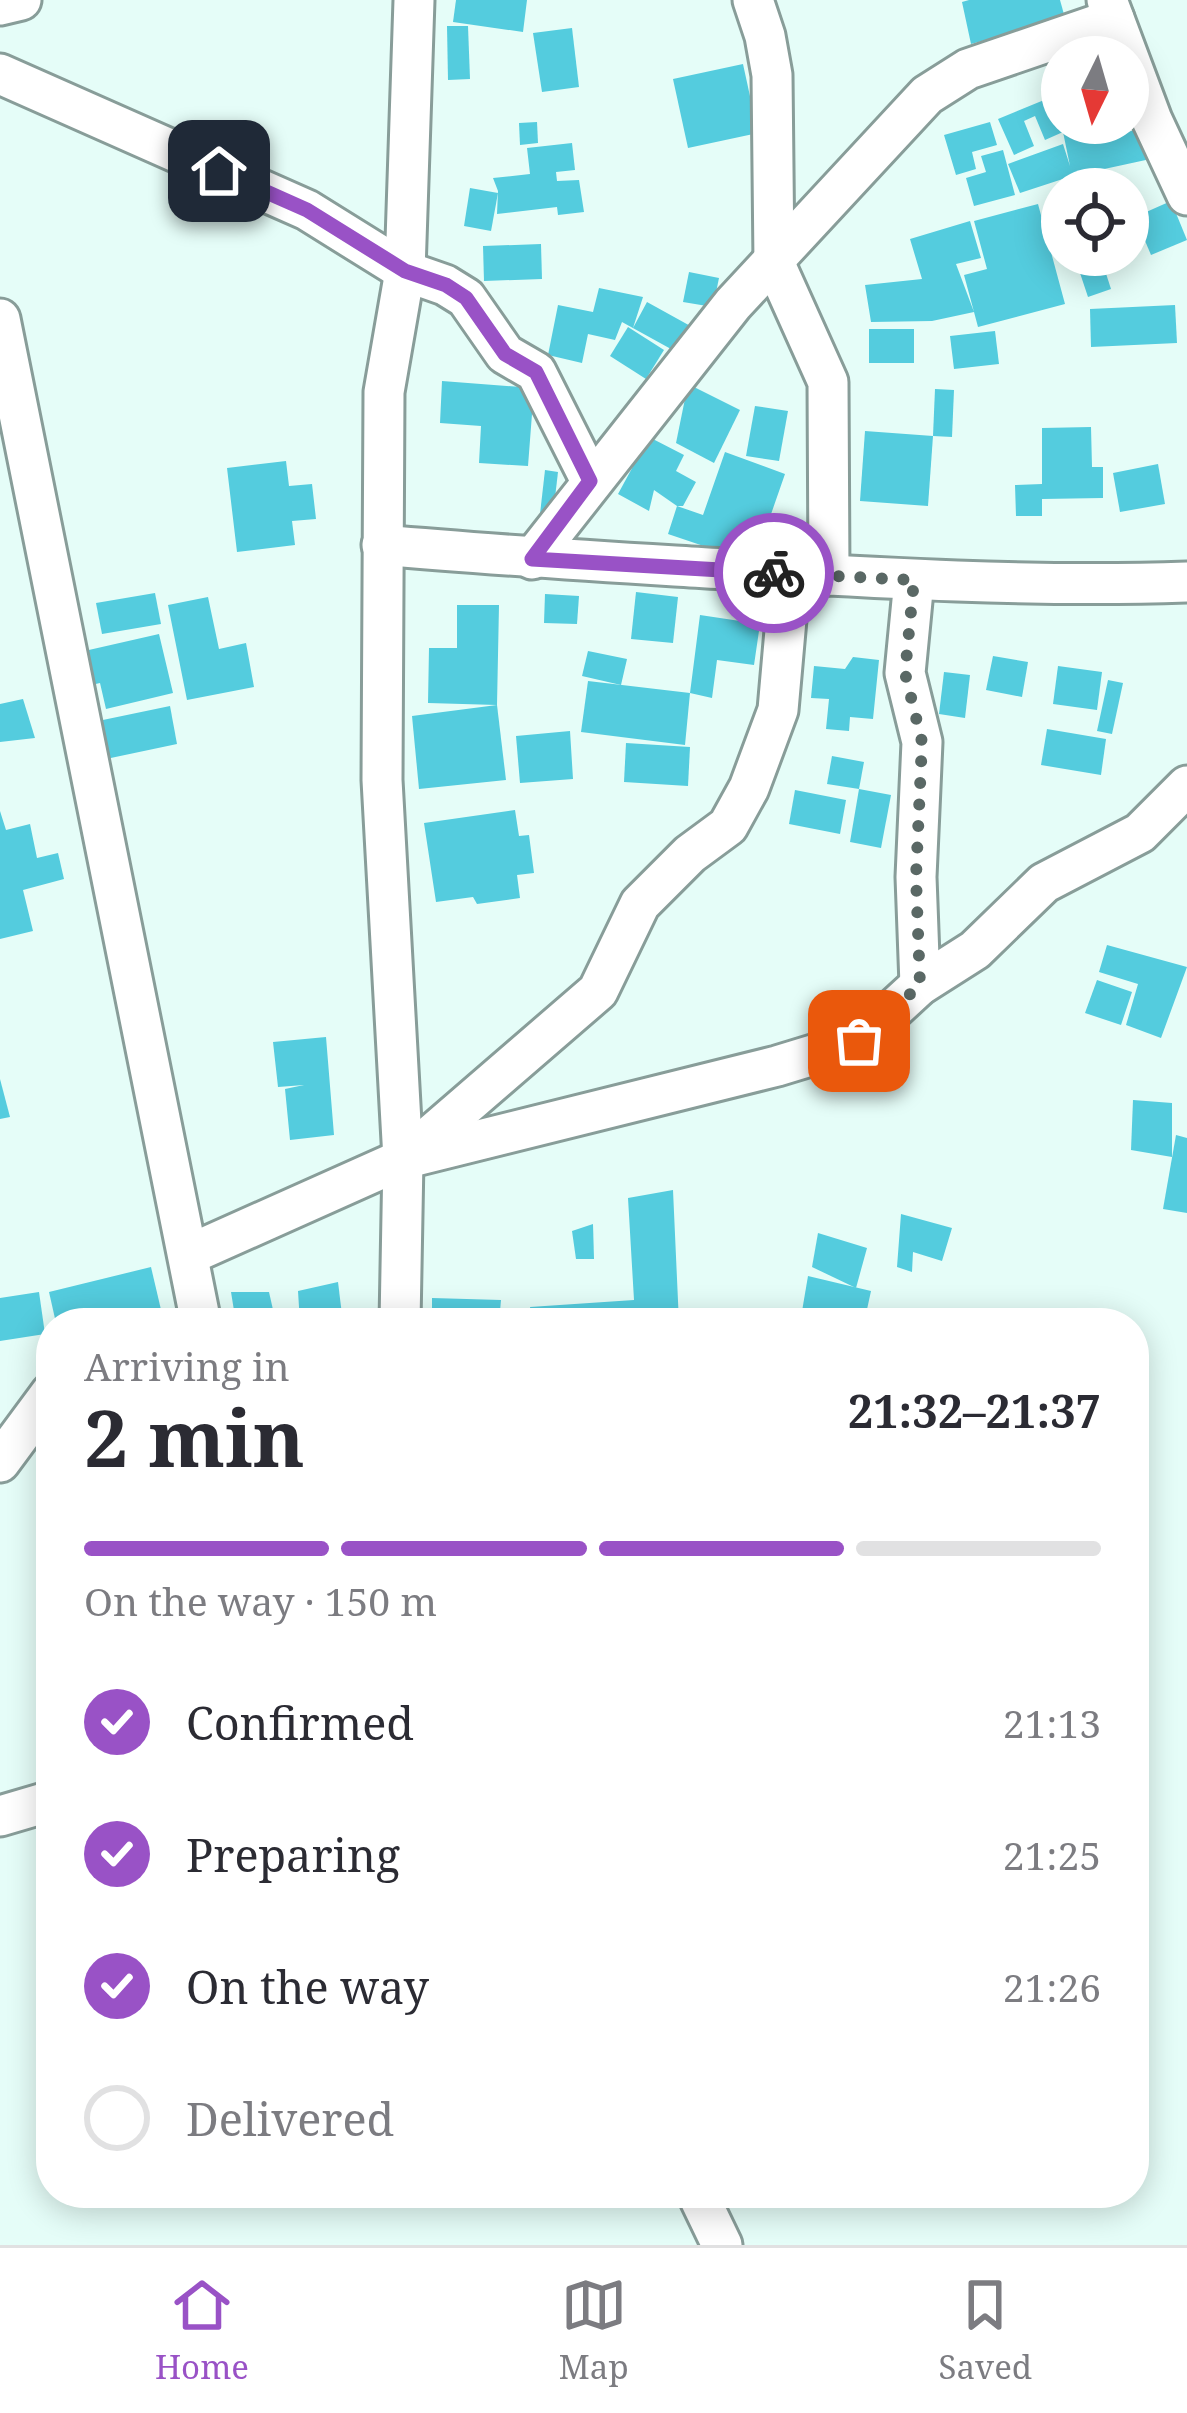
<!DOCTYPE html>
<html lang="en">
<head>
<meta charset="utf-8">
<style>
	:root { --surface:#fff; --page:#f7f7f7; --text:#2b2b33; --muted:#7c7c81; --line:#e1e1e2; --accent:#9952c6 }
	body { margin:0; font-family:"Noto Serif",serif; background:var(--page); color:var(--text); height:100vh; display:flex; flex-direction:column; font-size:45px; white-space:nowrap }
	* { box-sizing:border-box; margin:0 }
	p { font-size:39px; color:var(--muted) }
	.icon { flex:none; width:66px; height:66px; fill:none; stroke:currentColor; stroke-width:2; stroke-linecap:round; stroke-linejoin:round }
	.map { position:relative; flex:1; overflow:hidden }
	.details { position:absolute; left:36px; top:1308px; width:1113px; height:900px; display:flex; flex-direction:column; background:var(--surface); border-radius:48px; box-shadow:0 6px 30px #0003 }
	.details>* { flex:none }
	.needle { width:78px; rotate:185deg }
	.fabs { position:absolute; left:1041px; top:36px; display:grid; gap:24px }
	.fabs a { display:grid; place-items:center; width:108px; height:108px; border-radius:50%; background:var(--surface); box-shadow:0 6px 30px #0003; font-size:60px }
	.pin { position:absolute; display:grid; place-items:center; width:102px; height:102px; color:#fff; margin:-51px; border-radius:24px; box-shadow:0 6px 18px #0006 }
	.courier { position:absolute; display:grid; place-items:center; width:120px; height:120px; margin:-60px; border:9px solid #9952c6; border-radius:50%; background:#fff; color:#222; box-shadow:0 3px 15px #0007 }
	.summary em { font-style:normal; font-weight:700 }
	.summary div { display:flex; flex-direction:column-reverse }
	.summary { display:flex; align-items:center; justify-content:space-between; height:204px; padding:0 48px }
	h1 { font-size:78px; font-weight:700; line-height:90px }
	.bar { display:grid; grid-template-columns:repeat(4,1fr); gap:18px 12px; align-content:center; height:144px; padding:0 48px }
	.bar i { height:15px; border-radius:9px; background:var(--line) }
	.bar .selected { background:var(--accent) }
	.bar p { grid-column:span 4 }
	ol { padding:0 48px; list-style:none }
	li { display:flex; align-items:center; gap:36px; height:132px }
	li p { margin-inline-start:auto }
	li .icon { padding:12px; border-radius:50%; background:var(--accent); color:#fff; stroke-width:4 }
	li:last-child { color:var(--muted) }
	li i { width:66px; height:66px; border:6px solid var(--line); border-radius:50% }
	.dock { display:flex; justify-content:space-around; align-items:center; height:168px; border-top:3px solid var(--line); background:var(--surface); font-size:33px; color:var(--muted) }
	.dock a { display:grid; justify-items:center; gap:6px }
	.dock .selected { color:var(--accent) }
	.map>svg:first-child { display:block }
	.building { fill:#54ccde }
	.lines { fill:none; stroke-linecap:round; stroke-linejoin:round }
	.street-casing { stroke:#889d99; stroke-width:45 }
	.street { stroke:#fff; stroke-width:39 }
	.done { stroke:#5a6865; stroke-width:12; stroke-dasharray:0 21.6 }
	.route { stroke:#9952c6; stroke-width:15 }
</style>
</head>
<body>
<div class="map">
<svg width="1187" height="2245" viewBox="0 0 1187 2245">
	<rect width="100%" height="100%" fill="#e5fdf8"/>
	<g class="building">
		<path d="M456,0H527L523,32L453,22Z"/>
		<path d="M969,0H1060L1065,18L971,44L962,2Z"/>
		<path d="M447,26H468L470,79L448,80Z"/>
		<path d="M572,28L579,87L542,92L533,33Z"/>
		<path d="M743,64L758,133L688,148L673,79Z"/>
		<path d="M1049,98L1062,123H1102L1105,137L1149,127L1155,158L1072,176L1020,193L1008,164L1063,144L1070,166L1063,132L1045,140L1035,116L1024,121L1034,146L1014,155L998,119Z"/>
		<path d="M537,122L538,143L520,145L519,123Z"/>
		<path d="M990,122L997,145L972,152L976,169L956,175L944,135Z"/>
		<path d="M572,143L575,170L556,172L557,181L579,180L584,212L558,215L557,207L497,214L498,191L493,178L530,174L527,148Z"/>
		<path d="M1003,150L1015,195L974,206L966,178L986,172L981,156Z"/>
		<path d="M470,188L498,193L491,231L464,226Z"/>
		<path d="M1062,196V226H1061L1052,199Z"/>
		<path d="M1171,201L1187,240L1151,255L1135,217Z"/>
		<path d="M1038,204L1065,304L978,327L974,312L932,321L871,322L865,285L922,279L910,239L970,221L981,258L956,264L974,312L964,275L987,269L974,221Z"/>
		<path d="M541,244L542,279L484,281L483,246Z"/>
		<path d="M1094,255H1100L1111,289L1088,297L1076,261Z"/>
		<path d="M689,272L719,278L713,307L683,302Z"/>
		<path d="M599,288L643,297L633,328L647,302L694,328L680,354L622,322L615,340L588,334L582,363L548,355L558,305L593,312Z"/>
		<path d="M1175,305L1177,343L1091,347L1090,309Z"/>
		<path d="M628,327L664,350L646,379L610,356Z"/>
		<rect x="869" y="329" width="45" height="34"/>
		<path d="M995,331L999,364L954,369L950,336Z"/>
		<path d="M442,381L534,388L528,466L479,463L481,426L440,423Z"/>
		<path d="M688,384L740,410L714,463L676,443Z"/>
		<path d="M935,389L954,390L952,437L933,436Z"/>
		<path d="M755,406L788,411L779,461L746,456Z"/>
		<path d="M1091,427L1092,467H1103V498L1042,499V516H1016L1015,485L1042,484V428Z"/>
		<path d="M865,431L933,436L928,506L860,501Z"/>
		<path d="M649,437L684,455L676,471L696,482L683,506H677L703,515L725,452L785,474L754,563L668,534L677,506L654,490L649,511L618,494Z"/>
		<path d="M286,461L289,486L312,484L316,519L292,521L295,545L237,552L227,468Z"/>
		<path d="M1158,464L1165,504L1120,512L1113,473Z"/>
		<path d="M545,470L558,472L553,515L540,514Z"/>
		<path d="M636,592L678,597L673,643L631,639Z"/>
		<path d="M155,593L161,624L102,634L96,603Z"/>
		<path d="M545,594L579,596L577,624L544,623Z"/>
		<path d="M208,597L219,649L246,643L254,687L187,700L168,605Z"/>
		<path d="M457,605H499L497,705L428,703L429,648H457Z"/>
		<path d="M700,615L760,624L754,665L717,660L712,698L690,693Z"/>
		<path d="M159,634L173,693L106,709L100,683L87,686L80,652Z"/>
		<path d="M588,651L627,659L621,685L582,676Z"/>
		<path d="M993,656L1028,662L1022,697L986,690Z"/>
		<path d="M853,657L879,660L873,719L850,717L849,731L826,729L829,699L811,698L814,666L845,669Z"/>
		<path d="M1058,666L1102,672L1097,710L1053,704Z"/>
		<path d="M944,672L970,675L965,718L939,714Z"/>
		<path d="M1108,680L1123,683L1112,734L1097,731Z"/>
		<path d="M588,681L690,693L685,745L581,732Z"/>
		<path d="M23,699L35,738L0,742V704Z"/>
		<path d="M497,705L506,780L419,789L412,716Z"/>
		<path d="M170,706L177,744L106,759L98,721Z"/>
		<path d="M1047,729L1106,739L1101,775L1041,765Z"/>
		<path d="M570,731L573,779L520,783L516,736Z"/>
		<path d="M626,743L690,747L688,786L624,782Z"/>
		<path d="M832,756L864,762L859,789L827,784Z"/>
		<path d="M859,789L891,795L881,848L850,842Z"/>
		<path d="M795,790L846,800L840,834L789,824Z"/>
		<path d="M515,810L519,836L529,835L534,873L517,875L520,898L477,904L473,897L436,902L424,823Z"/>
		<path d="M0,811L6,830L30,824L37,858L58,853L64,879L23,890L33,931L0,939Z"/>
		<path d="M1107,945L1187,967L1161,1038L1126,1025L1138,984L1099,972Z"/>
		<path d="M1097,980L1132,992L1121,1025L1085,1013Z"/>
		<path d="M326,1037L334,1135L290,1140L285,1089L304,1085L278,1087L273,1042Z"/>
		<path d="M0,1079L10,1117L0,1119Z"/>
		<path d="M1133,1100L1172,1103V1157L1131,1150Z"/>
		<path d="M1176,1135L1187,1138V1213L1163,1209Z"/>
		<path d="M673,1190L679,1323H533L530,1307L634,1300L628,1198Z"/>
		<path d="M901,1214L952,1228L942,1261L913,1252L912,1272L897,1267Z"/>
		<path d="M593,1224L594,1259H576L572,1231Z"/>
		<path d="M818,1233L867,1248L856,1288L812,1267Z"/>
		<path d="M151,1267L162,1314L125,1323H56L49,1292Z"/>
		<path d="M808,1276L871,1291L864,1323H800Z"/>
		<path d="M338,1282L343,1323H300L298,1291Z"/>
		<path d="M39,1292L45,1334L0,1341V1298Z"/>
		<path d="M231,1292H269L276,1323H236Z"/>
		<path d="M432,1298L501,1300L499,1323H432Z"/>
	</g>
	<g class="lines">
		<g class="street-casing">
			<g id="street">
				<path d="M753,0L765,36L772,75L774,262L828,382L829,575"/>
				<path d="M1107,0L1152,120L1187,195"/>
				<path d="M0,5L21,0"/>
				<path d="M0,74L307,210L405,271L445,285L466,298L505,354L536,372L591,481"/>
				<path d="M0,319L201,1323"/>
				<path d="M382,545C480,554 577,560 675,566C846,576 1016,588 1187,582"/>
				<path d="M532,559L733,304L927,95L968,69L1114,19"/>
				<path d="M914,580L905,673L922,742L916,877L920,985"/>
				<path d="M407,1156L598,991L640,904L690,854L728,826L749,788L778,710L790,574"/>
				<path d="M188,1255L403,1159L777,1066L859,1041L920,985L975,950L1044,883L1140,833L1187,786"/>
				<path d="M400,1323L403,1159L382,780L384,392L405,271L414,0"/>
				<path d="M0,1462L51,1393"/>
				<path d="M0,1816L51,1801"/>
				<path d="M697,2193L722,2245"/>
			</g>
		</g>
		<use href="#street" class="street"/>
	</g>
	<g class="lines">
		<path class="done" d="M774,573L914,580L905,673L922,742L916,877L920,985L859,1041"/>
		<path class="route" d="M219,171L307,210L405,271L446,285L466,298L505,354L536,372L590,481L532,559L774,573"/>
	</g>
</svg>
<div class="fabs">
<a><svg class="needle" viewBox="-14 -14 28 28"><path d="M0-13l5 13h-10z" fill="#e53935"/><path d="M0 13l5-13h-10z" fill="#7c7c81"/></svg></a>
<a><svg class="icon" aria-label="locate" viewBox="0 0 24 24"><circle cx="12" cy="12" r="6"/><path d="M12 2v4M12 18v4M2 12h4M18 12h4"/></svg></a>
</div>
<div class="pin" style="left:859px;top:1041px;background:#ea580c"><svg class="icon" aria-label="bag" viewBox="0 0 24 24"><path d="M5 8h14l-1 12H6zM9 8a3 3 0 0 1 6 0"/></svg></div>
<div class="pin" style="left:219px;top:171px;background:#1f2937"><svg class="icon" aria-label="home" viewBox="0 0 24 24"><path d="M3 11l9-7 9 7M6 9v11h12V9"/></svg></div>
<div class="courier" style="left:774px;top:573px"><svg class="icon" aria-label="bike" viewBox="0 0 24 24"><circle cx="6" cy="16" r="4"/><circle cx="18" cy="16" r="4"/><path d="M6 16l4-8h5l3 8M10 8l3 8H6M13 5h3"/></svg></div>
<section class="details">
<div class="summary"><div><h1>2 min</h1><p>Arriving in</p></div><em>21:32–21:37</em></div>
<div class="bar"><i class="selected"></i><i class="selected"></i><i class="selected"></i><i></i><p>On the way · 150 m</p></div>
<ol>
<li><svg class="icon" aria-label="check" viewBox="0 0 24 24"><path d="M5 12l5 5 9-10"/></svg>Confirmed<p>21:13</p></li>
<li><svg class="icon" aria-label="check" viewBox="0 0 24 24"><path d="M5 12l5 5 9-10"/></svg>Preparing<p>21:25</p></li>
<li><svg class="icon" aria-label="check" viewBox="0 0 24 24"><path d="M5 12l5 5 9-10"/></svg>On the way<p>21:26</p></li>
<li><i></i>Delivered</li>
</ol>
</section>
</div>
<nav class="dock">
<a class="selected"><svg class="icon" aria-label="home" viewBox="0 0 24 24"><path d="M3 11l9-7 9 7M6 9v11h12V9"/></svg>Home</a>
<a><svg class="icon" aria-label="map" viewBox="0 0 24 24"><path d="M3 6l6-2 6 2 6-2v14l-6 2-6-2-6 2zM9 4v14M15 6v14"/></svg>Map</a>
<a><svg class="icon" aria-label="saved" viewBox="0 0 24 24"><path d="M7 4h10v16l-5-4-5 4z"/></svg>Saved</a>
</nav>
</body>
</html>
